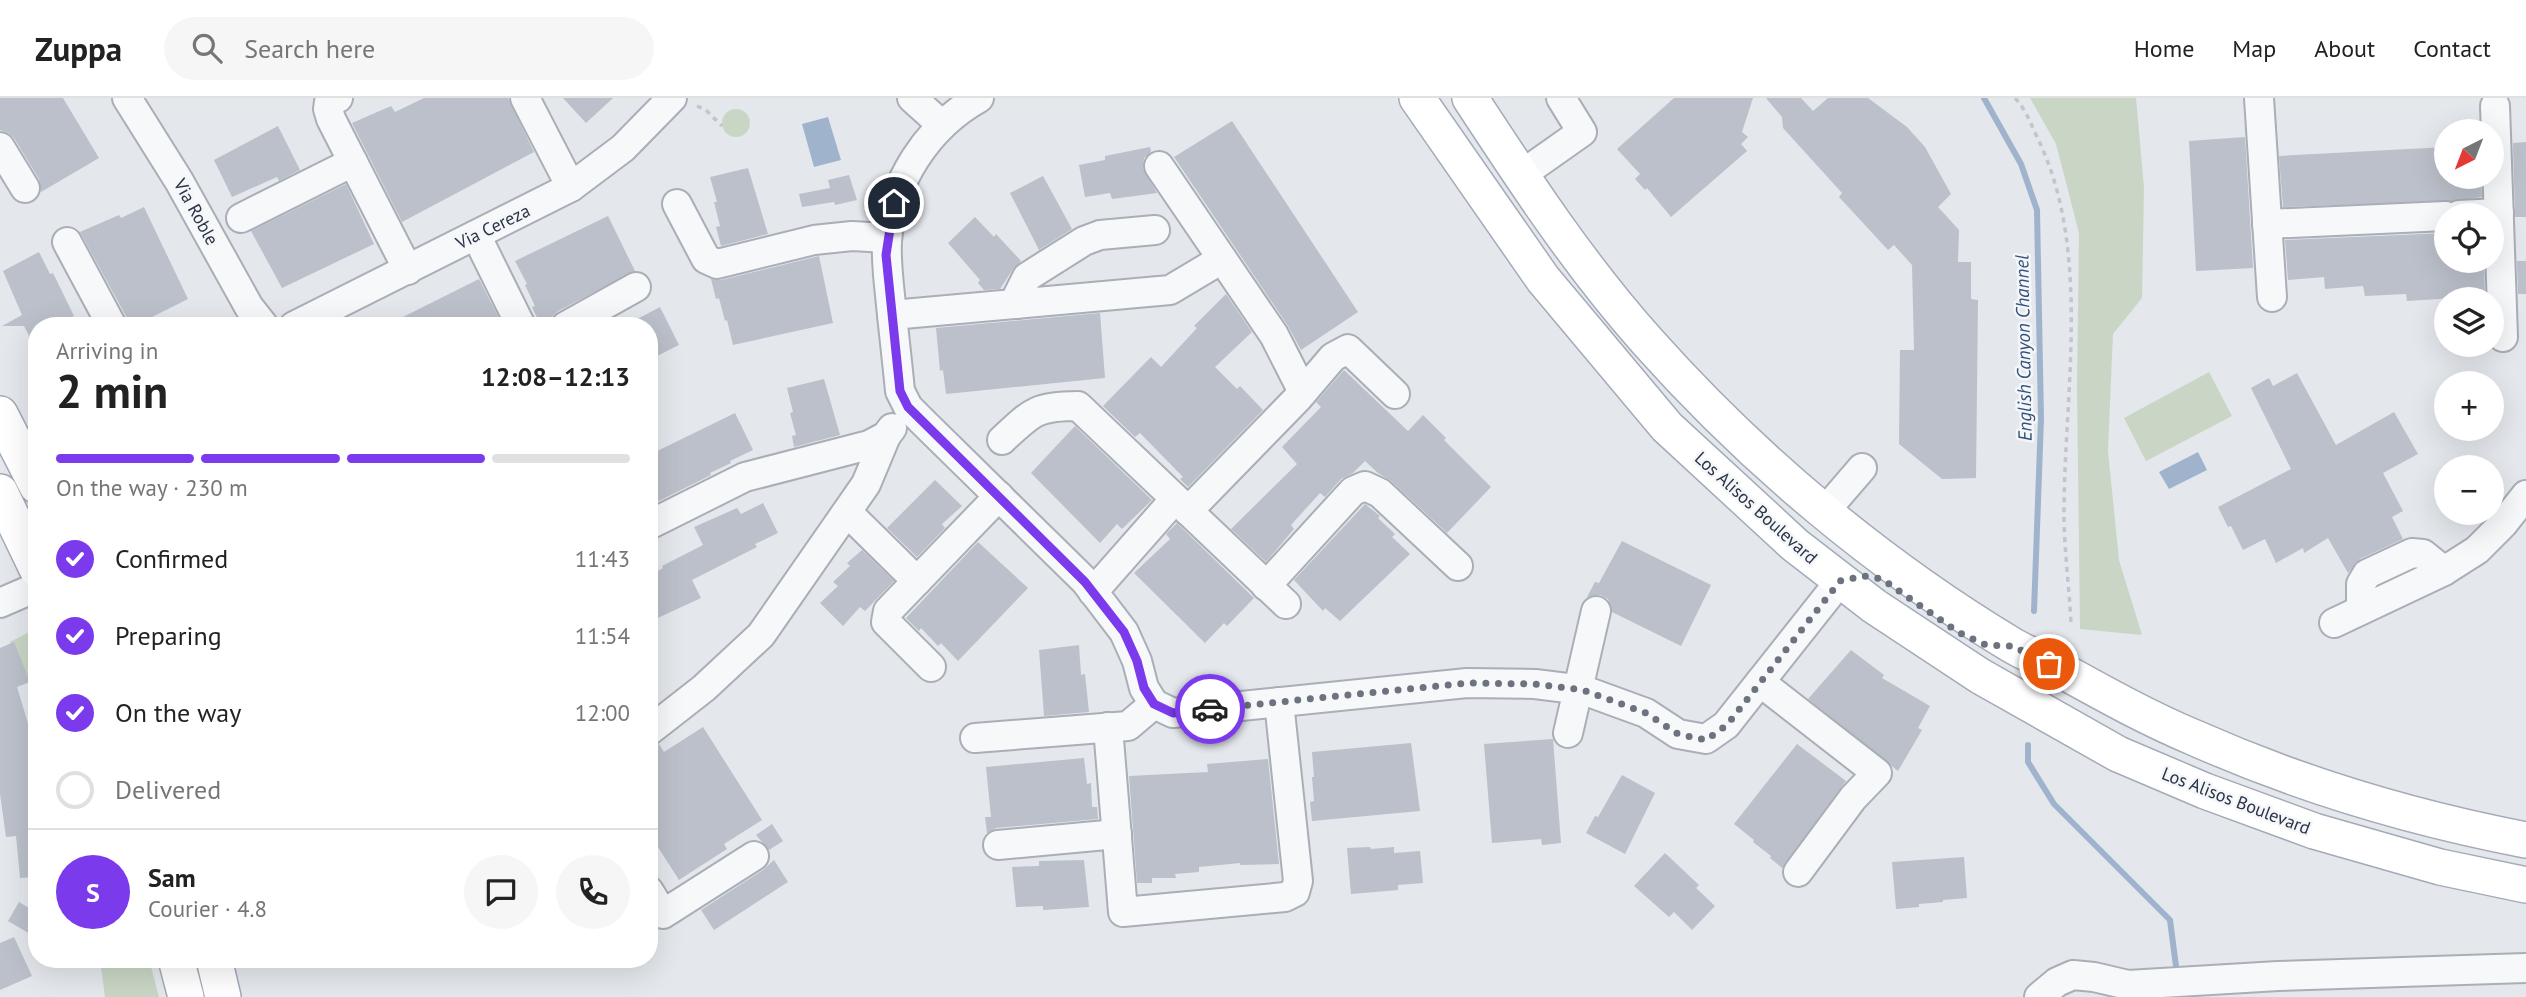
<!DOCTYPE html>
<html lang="en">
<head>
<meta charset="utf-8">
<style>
	:root { --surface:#fff; --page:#f6f6f6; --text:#222; --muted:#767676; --line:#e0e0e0; --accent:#7c3aed }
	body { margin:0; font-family:"PT Sans",sans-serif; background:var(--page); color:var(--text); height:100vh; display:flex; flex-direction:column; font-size:26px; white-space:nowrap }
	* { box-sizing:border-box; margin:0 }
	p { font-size:23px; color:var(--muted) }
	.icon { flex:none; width:38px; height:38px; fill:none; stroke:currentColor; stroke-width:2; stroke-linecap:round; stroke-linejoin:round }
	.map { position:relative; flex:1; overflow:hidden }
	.drawer { position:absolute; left:28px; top:219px; width:630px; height:651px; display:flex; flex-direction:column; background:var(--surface); border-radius:28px; box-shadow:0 7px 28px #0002 }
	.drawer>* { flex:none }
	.needle { width:46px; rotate:222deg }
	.buttons { position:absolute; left:2434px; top:21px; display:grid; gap:14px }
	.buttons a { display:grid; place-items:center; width:70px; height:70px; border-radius:50%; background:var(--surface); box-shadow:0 7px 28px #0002; font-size:35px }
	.pin { position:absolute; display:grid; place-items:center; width:60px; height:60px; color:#fff; margin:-30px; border:4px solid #fff; border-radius:50%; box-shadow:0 2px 7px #0007 }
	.courier { position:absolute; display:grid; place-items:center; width:70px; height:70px; margin:-35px; border:5px solid #7c3aed; border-radius:50%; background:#fff; color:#222; box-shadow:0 2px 9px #0007 }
	.summary em { font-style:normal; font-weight:700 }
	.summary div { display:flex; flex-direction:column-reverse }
	.summary { display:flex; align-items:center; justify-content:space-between; height:119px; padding:0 28px }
	h1 { font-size:46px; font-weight:700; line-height:52px }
	.bar { display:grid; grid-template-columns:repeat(4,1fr); gap:10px 7px; align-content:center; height:84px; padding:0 28px }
	.bar i { height:9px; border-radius:5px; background:var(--line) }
	.bar .selected { background:var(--accent) }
	.bar p { grid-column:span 4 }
	.line { display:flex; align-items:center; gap:18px; padding:0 28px; border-top:2px solid var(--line) }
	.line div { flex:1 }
	.round { display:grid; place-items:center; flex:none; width:74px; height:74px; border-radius:37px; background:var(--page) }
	ol { padding:0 28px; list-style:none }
	li { display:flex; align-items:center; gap:21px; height:77px }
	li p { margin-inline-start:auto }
	li .icon { padding:7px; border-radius:50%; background:var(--accent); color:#fff; stroke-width:4 }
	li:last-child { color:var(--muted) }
	li i { width:38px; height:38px; border:4px solid var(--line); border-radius:50% }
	header { display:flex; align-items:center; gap:42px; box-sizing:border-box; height:98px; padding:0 35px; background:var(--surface); border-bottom:2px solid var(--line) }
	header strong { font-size:33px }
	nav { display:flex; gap:38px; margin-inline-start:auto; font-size:24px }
	.search { width:490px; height:63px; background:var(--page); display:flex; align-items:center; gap:18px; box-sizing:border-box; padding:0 24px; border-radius:38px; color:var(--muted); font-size:26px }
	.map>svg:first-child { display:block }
	.green { fill:#c9d6c5 }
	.water { fill:#9fb4cc }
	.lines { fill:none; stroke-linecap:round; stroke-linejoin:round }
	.stream { stroke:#9fb4cc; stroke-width:6 }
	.building { fill:#bbc0ca }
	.minor-casing { stroke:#a9aeb7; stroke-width:32 }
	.major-casing { stroke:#a3abb8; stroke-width:38 }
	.path { stroke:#c2c5cb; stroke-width:3.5; stroke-dasharray:5 5; stroke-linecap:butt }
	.minor { stroke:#f7f8fa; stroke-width:28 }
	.major { stroke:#fff; stroke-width:35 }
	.done { stroke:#6c737f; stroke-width:7; stroke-dasharray:0 12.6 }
	.route { stroke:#7c3aed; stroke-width:9 }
	.labels { text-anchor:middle; stroke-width:5; stroke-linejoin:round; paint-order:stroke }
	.street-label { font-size:18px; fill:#2b3445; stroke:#f4f6f9 }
	.water-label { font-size:19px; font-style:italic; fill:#34527a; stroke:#f4f6f9 }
</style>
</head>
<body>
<header>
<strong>Zuppa</strong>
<div class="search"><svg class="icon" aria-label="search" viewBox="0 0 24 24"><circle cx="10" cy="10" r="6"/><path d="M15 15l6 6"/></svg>Search here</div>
<nav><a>Home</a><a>Map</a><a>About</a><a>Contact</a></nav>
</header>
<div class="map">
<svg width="2526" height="899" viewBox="0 0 2526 899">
	<rect width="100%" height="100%" fill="#e4e7ec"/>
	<g class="green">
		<path d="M2030,0H2136L2144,90L2142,200L2113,236L2108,353L2119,462L2142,537L2080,531L2077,289L2079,135L2056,46Z"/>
		<circle cx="736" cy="25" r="14"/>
		<path d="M2209,274L2232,318L2146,363L2124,320Z"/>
		<path d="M35,531L37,535V600L10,544Z"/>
		<path d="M100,861H149L159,899H105Z"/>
	</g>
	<g class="water">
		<path d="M828,19L841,62L814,69L802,26Z"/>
		<path d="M2198,354L2207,372L2169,391L2159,374Z"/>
	</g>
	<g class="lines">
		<g class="stream">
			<path d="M1984,0L2021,66L2037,112L2041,321L2034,513"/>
			<path d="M2028,647V664L2054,706L2170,822L2177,876"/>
		</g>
	</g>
	<g class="building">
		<path d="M0,0H63L99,60L41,94L39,81L14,40L9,35L0,32Z"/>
		<path d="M424,0H508L534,54L402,124L352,25L391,8L395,14Z"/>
		<path d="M563,0H613L586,25Z"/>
		<path d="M1674,0H1753L1742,34L1748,39L1741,46L1747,53L1671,119L1647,90L1645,92L1635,81L1640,76L1617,51Z"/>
		<path d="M1766,0H1801L1813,13L1828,0H1868L1907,29L1925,49L1951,96L1938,109L1959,132L1958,164H1971V201L1978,202L1976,380L1942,381L1899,346L1900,252H1914L1912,167L1894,147L1888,152L1839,99L1842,95L1783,30L1782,19Z"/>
		<path d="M1232,23L1358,214L1301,252L1288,228L1174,59Z"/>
		<path d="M278,28L300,72L279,83L277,79L232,99L214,62Z"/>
		<path d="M2245,39L2253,170L2196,173L2189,43Z"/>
		<path d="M2526,44V119H2515L2513,45Z"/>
		<path d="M1150,49L1151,54L1144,60L1143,70L1157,95L1112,101L1110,95L1085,99L1079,67L1105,62V58Z"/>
		<path d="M2446,49V79H2481L2482,99L2451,103L2283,109L2279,58Z"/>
		<path d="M748,70L768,136L721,148L716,129L720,128L714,104H717L710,79Z"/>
		<path d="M849,77L857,102L835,107L834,104L802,109L799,96L830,90L828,82Z"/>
		<path d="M1043,78L1072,131L1039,152L1010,95Z"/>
		<path d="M346,86L374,146L282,190L251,133Z"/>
		<path d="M144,109L188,201L134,228H128L127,220L80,134L119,117L121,120Z"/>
		<path d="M608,118L635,173L558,213L552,219L549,228H541L532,209L535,208L525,187L527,186L515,163Z"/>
		<path d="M975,119L994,139L996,136L1021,163L1013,171L1000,191L984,192L978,185L980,182L948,145Z"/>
		<path d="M2446,135V163H2484L2485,198L2407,203L2406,196L2365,198L2363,188L2325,191L2324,179L2288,182L2285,142Z"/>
		<path d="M39,154L50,176L53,175L74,218L54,228H37V253L24,228H2L22,217L3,173Z"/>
		<path d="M819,158L833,225L733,247L727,222L725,223L719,200L716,201L711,181L721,182Z"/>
		<path d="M2517,163H2526V196H2518Z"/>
		<path d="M479,181L499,220L484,228H385Z"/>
		<path d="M1226,196L1252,234L1215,269L1237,291L1240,288L1263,312L1188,389L1180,381L1183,379L1140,335L1135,339L1103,308L1151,259L1161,269L1197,230L1194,228Z"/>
		<path d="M660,209L679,247L649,262V228H624Z"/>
		<path d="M1100,215L1105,280L946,296L943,272L940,273L936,230Z"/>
		<path d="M1344,272L1408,333L1423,317L1446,340L1444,342L1491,389L1447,435L1391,383L1378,375L1365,363L1353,375L1341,381L1325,399L1320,395L1291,427L1294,431L1266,464L1231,431L1297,366L1282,349L1321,309L1316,304Z"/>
		<path d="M2297,275L2336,347L2394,314L2418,356L2383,375L2403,413L2392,419L2403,441L2360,461L2348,475L2328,440L2304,455L2303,450L2276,465L2265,441L2243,452L2231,428L2228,429L2218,409L2291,371L2251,290L2269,280L2273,288Z"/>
		<path d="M824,281L840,337L794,349L792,338L796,337L790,315L793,314L787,290Z"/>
		<path d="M735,315L753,352L730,363L731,365L710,375L711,377L649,408V357Z"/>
		<path d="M1075,328L1152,402L1122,431L1117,426L1100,445L1031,375Z"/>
		<path d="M935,382L962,408L942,426L945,430L917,459L887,430Z"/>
		<path d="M763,405L778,435L755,446L757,449L692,482L701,500L649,524V478L663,470L662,468L703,447L694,429L737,410L741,416Z"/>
		<path d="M1365,406L1380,418L1378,420L1395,436L1392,439L1410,456L1340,523L1325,510L1323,513L1294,482Z"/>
		<path d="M1177,425L1254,500L1227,528L1224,525L1205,545L1134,475L1170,441L1166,436Z"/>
		<path d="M1622,443L1711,487L1681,548L1612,514L1608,501L1600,497L1587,499L1595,484L1599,485Z"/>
		<path d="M978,444L1028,490L958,563L941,545L938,548L921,530L919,533L906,520Z"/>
		<path d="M862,452L894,483L865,513L860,509L843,528L820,505L838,488L833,484L850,468L847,465Z"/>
		<path d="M14,544L30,584L17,589L33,642H37V779L20,780L16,738L6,739L0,696V550Z"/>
		<path d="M1079,547L1081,577L1085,576L1089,614L1044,618L1039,552Z"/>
		<path d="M1851,552L1884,577L1882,580L1930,608L1918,630L1922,632L1898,673L1808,601Z"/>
		<path d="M703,629L762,722L724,746L727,751L679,782L649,735V652L659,646L664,654Z"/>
		<path d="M1553,641L1561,745L1542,747L1541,741L1492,745L1484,646Z"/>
		<path d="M1411,645L1420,713L1312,723L1310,704L1314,703L1312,679H1314L1312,654Z"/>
		<path d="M1797,646L1846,683L1782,770L1770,760L1771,758L1753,744L1754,742L1734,726Z"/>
		<path d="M1084,660L1087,686L1091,685L1092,709H1097L1098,721L996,730L987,735L985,719H991L986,669Z"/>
		<path d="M1268,661L1279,766L1240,767V765L1199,769V774L1175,776L1176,780H1152V785H1137L1129,678L1208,674L1207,666Z"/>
		<path d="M1622,677L1655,695L1625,756L1586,735L1595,718L1598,719Z"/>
		<path d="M772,726L783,743L769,752L756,737Z"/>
		<path d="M1370,749L1371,751L1394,749V755L1420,753L1423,785L1398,787V792L1351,796L1347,750Z"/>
		<path d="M1665,755L1699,787L1696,790L1715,808L1692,832L1674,814L1669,819L1634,788Z"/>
		<path d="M1964,759L1967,800L1943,802V804L1919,806V809L1896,811L1892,764Z"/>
		<path d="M774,762L788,784L714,832L701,812L763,772Z"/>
		<path d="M1084,762L1089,809L1043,812V808L1016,809L1012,769L1039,768V763Z"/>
		<path d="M19,804L37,815V840L8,823Z"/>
		<path d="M14,839L32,878L0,892V845Z"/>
	</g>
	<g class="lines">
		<g class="minor-casing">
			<g id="minor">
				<path d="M127,0L179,83L249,209L264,228"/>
				<path d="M338,0L329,4L328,11L331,21L408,172"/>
				<path d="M525,0L571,89"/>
				<path d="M912,0L942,27"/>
				<path d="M979,0C927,29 892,84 887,143C886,161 888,179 890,197C893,229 897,261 900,293L908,309L924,325L1085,483L1124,534L1137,563L1144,590L1154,606"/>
				<path d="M2259,0L2272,199"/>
				<path d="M2495,8L2503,239"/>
				<path d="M0,49L25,90"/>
				<path d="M1159,68L1274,237L1303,294"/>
				<path d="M1521,77L1582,34L1561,0"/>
				<path d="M677,106L706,161L717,166L814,142L852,138L887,140"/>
				<path d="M2459,117L2499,115"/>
				<path d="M241,120L353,64"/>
				<path d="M2267,126L2446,118"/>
				<path d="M476,137L521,228"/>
				<path d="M67,144L112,228"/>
				<path d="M1017,206L1018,197L1027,179L1084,143L1100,137L1155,132"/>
				<path d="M892,217L1170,192L1222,161"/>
				<path d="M294,228L571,89L623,50L672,0"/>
				<path d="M566,228L636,189"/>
				<path d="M1002,342C1032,314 1036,308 1078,308L1286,506"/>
				<path d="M1188,413L1298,300L1333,259L1348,251L1395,296"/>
				<path d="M1825,413L1862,370"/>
				<path d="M848,415L917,483"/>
				<path d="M649,427L745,379L869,347L886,338L892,330"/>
				<path d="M1266,488L1353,393L1365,388L1380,395L1458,468"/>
				<path d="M1093,494L1175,401"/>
				<path d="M0,505L37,489"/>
				<path d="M2361,512V486L2367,476L2412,455L2423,456L2444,473"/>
				<path d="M2334,525L2444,473L2477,452L2503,426L2526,397"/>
				<path d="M931,569L886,524L888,513L999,398"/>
				<path d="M1760,584L1877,675L1853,700L1798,774"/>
				<path d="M1154,606L1173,615L1467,585L1535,586L1583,592L1646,615L1678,636L1706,641L1726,627L1840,483"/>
				<path d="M1108,629L1123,814L1285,799L1295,794L1298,783L1279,604"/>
				<path d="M649,633L704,590L761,537L866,386L886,338"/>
				<path d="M1568,635L1596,513"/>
				<path d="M975,640L1128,628L1154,606"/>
				<path d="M998,747L1117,736"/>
				<path d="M649,793L663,816L754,758"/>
				<path d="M2039,899L2057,884L2073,877L2094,879L2128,887L2278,878L2526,870"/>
			</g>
		</g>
		<g class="major-casing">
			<g id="major">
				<path d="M1417,0L1543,181L1667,329L1795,447L1874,508L1980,578L2118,656L2205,693L2314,733L2440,769L2526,787"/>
				<path d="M1470,0C1525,84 1580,168 1647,243C1751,360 1876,465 2010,546C2023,554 2038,560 2052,567C2099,593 2145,619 2195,640C2301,687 2412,720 2526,742"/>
				<path d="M0,316L37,388"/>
				<path d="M0,394L37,471"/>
				<path d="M176,861L186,899"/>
				<path d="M214,861L223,899"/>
			</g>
		</g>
		<g class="path">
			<path d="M2015,0C2026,12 2031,26 2038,41C2093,155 2063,300 2064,423C2065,457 2069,490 2071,524"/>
			<path d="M697,8L706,12L722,28"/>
		</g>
		<use href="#minor" class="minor"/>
		<use href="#major" class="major"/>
	</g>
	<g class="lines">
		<path class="done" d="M1210,611L1467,585L1535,586L1583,592L1646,615L1678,636L1706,642L1727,627L1840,483L1864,478L1882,481L1958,534L1986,547L2012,548L2049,566"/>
		<path class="route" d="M894,105L886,157L900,293L908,309L1085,484L1124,534L1137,563L1144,590L1154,606L1173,615L1210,611"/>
	</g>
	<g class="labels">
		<g class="street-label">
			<text transform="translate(196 114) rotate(61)" y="6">Via Roble</text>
			<text transform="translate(493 129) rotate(-26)" y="6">Via Cereza</text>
			<text transform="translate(1756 410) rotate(42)" y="6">Los Alisos Boulevard</text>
			<text transform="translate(2236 703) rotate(21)" y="6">Los Alisos Boulevard</text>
		</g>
		<g class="water-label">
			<text transform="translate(2023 250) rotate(-91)" y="7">English Canyon Channel</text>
		</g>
	</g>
</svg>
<div class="buttons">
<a><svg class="needle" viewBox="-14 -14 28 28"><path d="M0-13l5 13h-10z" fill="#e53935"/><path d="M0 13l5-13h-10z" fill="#767676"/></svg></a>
<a><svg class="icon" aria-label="locate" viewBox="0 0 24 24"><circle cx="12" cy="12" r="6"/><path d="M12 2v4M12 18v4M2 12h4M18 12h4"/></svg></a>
<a><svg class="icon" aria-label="layers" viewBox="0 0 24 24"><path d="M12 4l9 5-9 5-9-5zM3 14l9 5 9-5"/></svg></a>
<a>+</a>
<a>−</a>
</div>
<div class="pin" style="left:2049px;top:566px;background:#ea580c"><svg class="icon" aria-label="bag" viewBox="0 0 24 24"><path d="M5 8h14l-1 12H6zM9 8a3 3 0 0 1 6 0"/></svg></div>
<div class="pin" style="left:894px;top:105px;background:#1f2937"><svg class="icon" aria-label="home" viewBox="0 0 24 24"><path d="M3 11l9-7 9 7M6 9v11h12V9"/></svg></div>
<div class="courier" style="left:1210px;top:611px"><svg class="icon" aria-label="car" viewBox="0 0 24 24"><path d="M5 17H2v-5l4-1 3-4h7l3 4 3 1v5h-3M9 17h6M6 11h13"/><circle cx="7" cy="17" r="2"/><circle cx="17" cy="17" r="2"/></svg></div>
<section class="drawer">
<div class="summary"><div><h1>2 min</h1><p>Arriving in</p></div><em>12:08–12:13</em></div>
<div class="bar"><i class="selected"></i><i class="selected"></i><i class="selected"></i><i></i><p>On the way · 230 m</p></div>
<ol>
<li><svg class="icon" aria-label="check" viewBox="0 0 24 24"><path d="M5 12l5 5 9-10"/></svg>Confirmed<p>11:43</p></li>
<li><svg class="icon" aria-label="check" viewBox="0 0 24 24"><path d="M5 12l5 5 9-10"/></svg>Preparing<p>11:54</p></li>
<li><svg class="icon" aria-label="check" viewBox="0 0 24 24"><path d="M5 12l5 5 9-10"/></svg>On the way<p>12:00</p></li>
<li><i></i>Delivered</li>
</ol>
<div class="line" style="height:126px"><b class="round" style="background:var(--accent);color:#fff">S</b><div><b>Sam</b><p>Courier · 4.8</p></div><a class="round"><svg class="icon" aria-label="chat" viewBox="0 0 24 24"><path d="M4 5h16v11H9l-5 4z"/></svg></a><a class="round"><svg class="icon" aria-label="phone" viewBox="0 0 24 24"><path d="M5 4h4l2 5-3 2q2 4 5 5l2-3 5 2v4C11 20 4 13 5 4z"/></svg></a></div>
</section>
</div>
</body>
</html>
